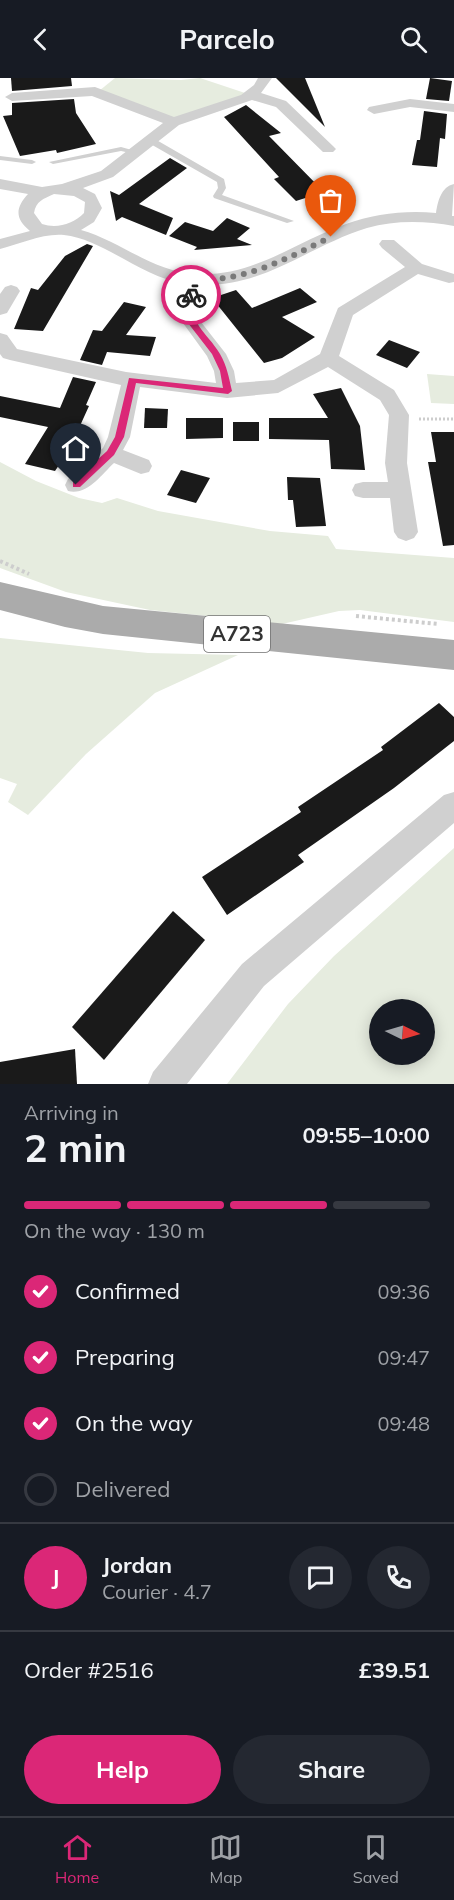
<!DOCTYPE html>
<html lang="en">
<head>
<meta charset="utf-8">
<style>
	:root { --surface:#171b24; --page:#242831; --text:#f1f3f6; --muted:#9ea1a6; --line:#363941; --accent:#db2777 }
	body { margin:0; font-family:Mulish,sans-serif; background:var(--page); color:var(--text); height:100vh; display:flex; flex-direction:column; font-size:22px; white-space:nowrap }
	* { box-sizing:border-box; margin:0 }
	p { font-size:20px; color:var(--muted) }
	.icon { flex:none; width:33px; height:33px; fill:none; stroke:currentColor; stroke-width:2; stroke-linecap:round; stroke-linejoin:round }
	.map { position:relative; height:1006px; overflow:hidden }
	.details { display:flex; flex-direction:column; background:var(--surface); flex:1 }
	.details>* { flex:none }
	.needle { width:39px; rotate:95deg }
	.tools { position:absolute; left:369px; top:921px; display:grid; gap:12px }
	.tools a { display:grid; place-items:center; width:66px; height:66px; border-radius:50%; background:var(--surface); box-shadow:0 3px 15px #0003; font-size:30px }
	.pin { position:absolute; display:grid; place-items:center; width:51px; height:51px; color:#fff; margin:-62px -26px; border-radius:50% 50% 50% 0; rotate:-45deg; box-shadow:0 0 6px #0007 }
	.pin .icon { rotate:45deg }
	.courier { position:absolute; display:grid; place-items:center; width:60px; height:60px; margin:-30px; border:4px solid #db2777; border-radius:50%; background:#fff; color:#222; box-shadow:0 2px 8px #0007 }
	.summary em { font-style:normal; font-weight:700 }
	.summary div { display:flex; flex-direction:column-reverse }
	.summary { display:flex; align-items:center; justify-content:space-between; height:102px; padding:0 24px }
	h1 { font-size:39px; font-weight:700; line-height:45px }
	.bar { display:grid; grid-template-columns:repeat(4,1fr); gap:9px 6px; align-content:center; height:72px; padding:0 24px }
	.bar i { height:8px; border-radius:4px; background:var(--line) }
	.bar .active { background:var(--accent) }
	.bar p { grid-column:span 4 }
	.line { display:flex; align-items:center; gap:15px; padding:0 24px; border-top:2px solid var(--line) }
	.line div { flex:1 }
	.round { display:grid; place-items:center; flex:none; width:63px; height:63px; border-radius:32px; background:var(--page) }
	ol { padding:0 24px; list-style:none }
	li { display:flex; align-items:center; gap:18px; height:66px }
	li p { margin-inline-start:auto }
	li .icon { padding:6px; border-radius:50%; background:var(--accent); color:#fff; stroke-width:4 }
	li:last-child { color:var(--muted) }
	li i { width:33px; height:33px; border:3px solid var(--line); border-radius:50% }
	.action { display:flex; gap:12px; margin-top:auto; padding:12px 24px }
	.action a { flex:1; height:69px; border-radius:36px; background:var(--accent); color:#fff; font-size:24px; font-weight:700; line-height:69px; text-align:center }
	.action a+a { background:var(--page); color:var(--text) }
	header { display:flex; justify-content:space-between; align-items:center; height:78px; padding:0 24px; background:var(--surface); font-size:27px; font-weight:700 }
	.tab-bar { display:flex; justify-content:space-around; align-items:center; height:84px; border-top:2px solid var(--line); background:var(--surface); font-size:16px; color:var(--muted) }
	.tab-bar a { display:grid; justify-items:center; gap:3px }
	.tab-bar .active { color:var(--accent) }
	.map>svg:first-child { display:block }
	.green { fill:#e6ecdf; fill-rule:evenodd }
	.building { fill:#1a1a1a }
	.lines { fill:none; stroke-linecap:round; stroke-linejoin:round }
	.path-far1 { stroke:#cdcdcd; stroke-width:3; stroke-dasharray:2 2; stroke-linecap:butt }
	.path { stroke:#cdcdcd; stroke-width:4; stroke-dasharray:3 3; stroke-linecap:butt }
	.service { fill:#d0d0d0; fill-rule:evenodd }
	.minor { fill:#d0d0d0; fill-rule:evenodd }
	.primary { fill:#ababab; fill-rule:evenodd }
	.route { fill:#db2777 }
	.done { stroke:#7a7a7a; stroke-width:6; stroke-dasharray:0 10.8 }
	.labels { text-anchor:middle; stroke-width:6; stroke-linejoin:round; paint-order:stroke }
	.shield { fill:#fff; stroke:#707070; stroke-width:1.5 }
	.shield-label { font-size:21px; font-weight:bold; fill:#333 }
</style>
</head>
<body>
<header><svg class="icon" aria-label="back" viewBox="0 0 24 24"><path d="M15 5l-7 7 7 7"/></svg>Parcelo<svg class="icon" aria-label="search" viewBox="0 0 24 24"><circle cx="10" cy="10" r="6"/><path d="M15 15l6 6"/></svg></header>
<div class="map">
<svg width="454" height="1006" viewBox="0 0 454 1006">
	<rect width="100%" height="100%" fill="#fff"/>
	<g class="green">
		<path d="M115,0L181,2L200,0L248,16L175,43L99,13Z"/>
		<path d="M427,296L454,298V326L431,325Z"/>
		<path d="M0,384L36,403L79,420L102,425L117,420L158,433L270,453L328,458L336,471L454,480V544L360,532L339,533L282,546L150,532L66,514L0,490Z"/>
		<path d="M0,560L148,575L238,577L155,615L86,676L28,737L8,724L17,706L0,700Z"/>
		<path d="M454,770V1006H227L288,926L334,878ZM380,932H424V976H380Z"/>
	</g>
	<g class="building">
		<path d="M11,0H71L72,8L12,13Z"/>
		<path d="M276,0H305L325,49Z"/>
		<path d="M430,0L452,3L449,23L426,21Z"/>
		<path d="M74,21L76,35L96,66L57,75L56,72L20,78L3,38L12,37V25Z"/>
		<path d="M246,27L281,55L269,58L324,114L296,123L274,101L279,99L224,39Z"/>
		<path d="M424,33L447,36L445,61L440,60L437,89L412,87L417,62H420Z"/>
		<path d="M170,80L187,90L139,126L173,140L166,157L122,139L116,143L110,113L119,117Z"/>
		<path d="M227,140L250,150L237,161L252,167L194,172L197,169L169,158L185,144L213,153Z"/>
		<path d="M87,166L93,168L43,253L14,251L31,210L38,212L65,178Z"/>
		<path d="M300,210L317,224L282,239L315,259L282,280L264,285L212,220L236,212L252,230Z"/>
		<path d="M124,224L146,229L126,257L156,259L150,278L107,274L102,287L80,282L93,252L102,253Z"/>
		<path d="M389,262L420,274L407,290L376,277Z"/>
		<path d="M73,299L96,304L86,327L89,328L69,372L55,393L25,386L48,349L0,339V318L60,330Z"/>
		<path d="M341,310L360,348L365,392L331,391L329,362L269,361V340H328L313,316Z"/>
		<path d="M145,330L168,331L167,350H144Z"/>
		<path d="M186,340H223V360L186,361Z"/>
		<rect x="233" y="344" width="26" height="19"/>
		<path d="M431,354H454V467L443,468L428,384H436Z"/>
		<path d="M181,392L210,400L196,425L167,417Z"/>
		<path d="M287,399L320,400L326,448L296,449L293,422H288Z"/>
		<path d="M439,625L454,639V663L394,710L298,777L304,784L227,837L202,799L301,734L298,729L383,672L381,669Z"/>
		<path d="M173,833L205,862L104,982L72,949Z"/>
		<path d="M75,971L77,1006H0V984Z"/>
	</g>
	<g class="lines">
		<path class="path-far1" d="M419,341H454"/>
		<g class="path">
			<path d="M0,483L29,496"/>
			<path d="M356,538L438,546"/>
		</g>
		<g class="service">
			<path d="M147,60H153L224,101L226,110L222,117L294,143L287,145L214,120L213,118L218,110L217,104L147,64Z"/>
			<path d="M121,69L139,74L135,76L121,73L53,86L49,84Z"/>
			<path d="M0,78L32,82L36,84L32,86L0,82Z"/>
		</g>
		<g class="minor">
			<path d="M258,0H272L261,15L286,23L333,68L336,71L333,74H323L276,29L252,22L179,47L113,99L83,110L95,116L102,130L94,144L81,152C120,163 154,194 195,196C252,200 295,164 346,146C374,136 405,132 436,135C438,123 441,109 454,106L452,138H454V148C426,143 395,142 367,150C311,167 264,209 203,207L198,229L201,244L226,276L234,293L236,305L274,302L320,276L338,230L405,189L382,170L379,166L382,162H394L422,186L454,196V204L449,205L418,196L353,237L339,278L394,312L409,337L407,385L418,454L414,460L406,463L398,460L394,454L390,420H363L355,418L352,412L355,406L363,404H388L385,385L389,337L380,322L328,289L278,315L227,320L140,309L130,359L123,372L149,382L152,388L149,394L141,396L114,385C101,397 87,418 68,413L65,407L68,401L103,370L108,359L121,307L10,282L3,280L0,276V255L7,257L17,271L126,294L216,305L214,293L207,278L183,245L180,229L185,206C141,199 103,161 64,157C43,155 20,166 0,171V161L30,153C15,141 15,130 28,116L0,111V101L42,109L62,106L101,93L163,45L92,18L12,23L5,19L12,15L95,9L174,39L241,17L254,7ZM54,116L74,118L85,124L84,135C73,146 57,151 42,146L34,135C36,123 43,121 54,116Z"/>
			<path d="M410,21L454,26V34L410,29L374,36L367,32L369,29Z"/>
			<path d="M11,207L17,209L20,213L7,235L0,237V216L5,209Z"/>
			<path d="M454,714V745L264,908L187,1006H148L153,994L242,886L444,717Z"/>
		</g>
		<path class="primary" d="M0,504L103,528L454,562V592L103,556L65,549L0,532Z"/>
	</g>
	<path class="route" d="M191,214L195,217C190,250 205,251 220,276C227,288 229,300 232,313L228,316L136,305L124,359L114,377L80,409H73V404L107,373L115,359L129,300L223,310L220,293L212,276L188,245L186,229L188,217Z"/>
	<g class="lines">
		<path class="done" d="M191,217L195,202C246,203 286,181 331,159"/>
	</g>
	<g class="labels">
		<rect class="shield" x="204" y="538" width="66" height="36" rx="4.5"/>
		<g class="shield-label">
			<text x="237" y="563">A723</text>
		</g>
	</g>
</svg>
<div class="tools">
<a><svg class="needle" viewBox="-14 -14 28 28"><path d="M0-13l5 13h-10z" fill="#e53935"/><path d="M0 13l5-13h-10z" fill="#9ea1a6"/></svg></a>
</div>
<div class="pin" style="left:331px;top:159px;background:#ea580c"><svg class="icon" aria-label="bag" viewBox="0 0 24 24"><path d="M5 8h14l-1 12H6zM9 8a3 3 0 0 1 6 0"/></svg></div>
<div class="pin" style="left:76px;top:407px;background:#1f2937"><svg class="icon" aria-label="home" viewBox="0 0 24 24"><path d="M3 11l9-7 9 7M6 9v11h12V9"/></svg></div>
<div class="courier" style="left:191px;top:217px"><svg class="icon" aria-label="bike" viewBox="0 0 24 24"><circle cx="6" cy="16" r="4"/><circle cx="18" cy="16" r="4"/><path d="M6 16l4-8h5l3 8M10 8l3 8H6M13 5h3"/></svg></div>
</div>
<section class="details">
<div class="summary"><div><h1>2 min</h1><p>Arriving in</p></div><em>09:55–10:00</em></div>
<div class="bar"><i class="active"></i><i class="active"></i><i class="active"></i><i></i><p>On the way · 130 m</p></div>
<ol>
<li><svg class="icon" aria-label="check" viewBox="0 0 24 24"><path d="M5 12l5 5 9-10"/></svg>Confirmed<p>09:36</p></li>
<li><svg class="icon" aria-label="check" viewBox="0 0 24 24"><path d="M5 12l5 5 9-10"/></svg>Preparing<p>09:47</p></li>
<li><svg class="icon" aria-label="check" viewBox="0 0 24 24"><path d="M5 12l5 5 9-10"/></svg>On the way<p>09:48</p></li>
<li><i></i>Delivered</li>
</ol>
<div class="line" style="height:108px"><b class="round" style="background:var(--accent);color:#fff">J</b><div><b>Jordan</b><p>Courier · 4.7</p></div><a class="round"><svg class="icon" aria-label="chat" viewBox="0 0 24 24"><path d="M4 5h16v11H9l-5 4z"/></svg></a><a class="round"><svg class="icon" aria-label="phone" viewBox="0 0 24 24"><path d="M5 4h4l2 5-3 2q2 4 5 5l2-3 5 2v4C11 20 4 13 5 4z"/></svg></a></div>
<div class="line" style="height:78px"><div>Order #2516</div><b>£39.51</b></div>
<div class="action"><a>Help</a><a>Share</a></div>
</section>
<nav class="tab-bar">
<a class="active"><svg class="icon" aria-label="home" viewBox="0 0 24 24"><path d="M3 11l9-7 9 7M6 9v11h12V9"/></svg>Home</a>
<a><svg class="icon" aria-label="map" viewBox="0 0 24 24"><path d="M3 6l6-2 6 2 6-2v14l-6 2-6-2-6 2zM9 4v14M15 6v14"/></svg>Map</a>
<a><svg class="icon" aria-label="saved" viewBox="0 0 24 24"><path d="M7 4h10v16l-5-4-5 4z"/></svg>Saved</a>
</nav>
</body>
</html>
